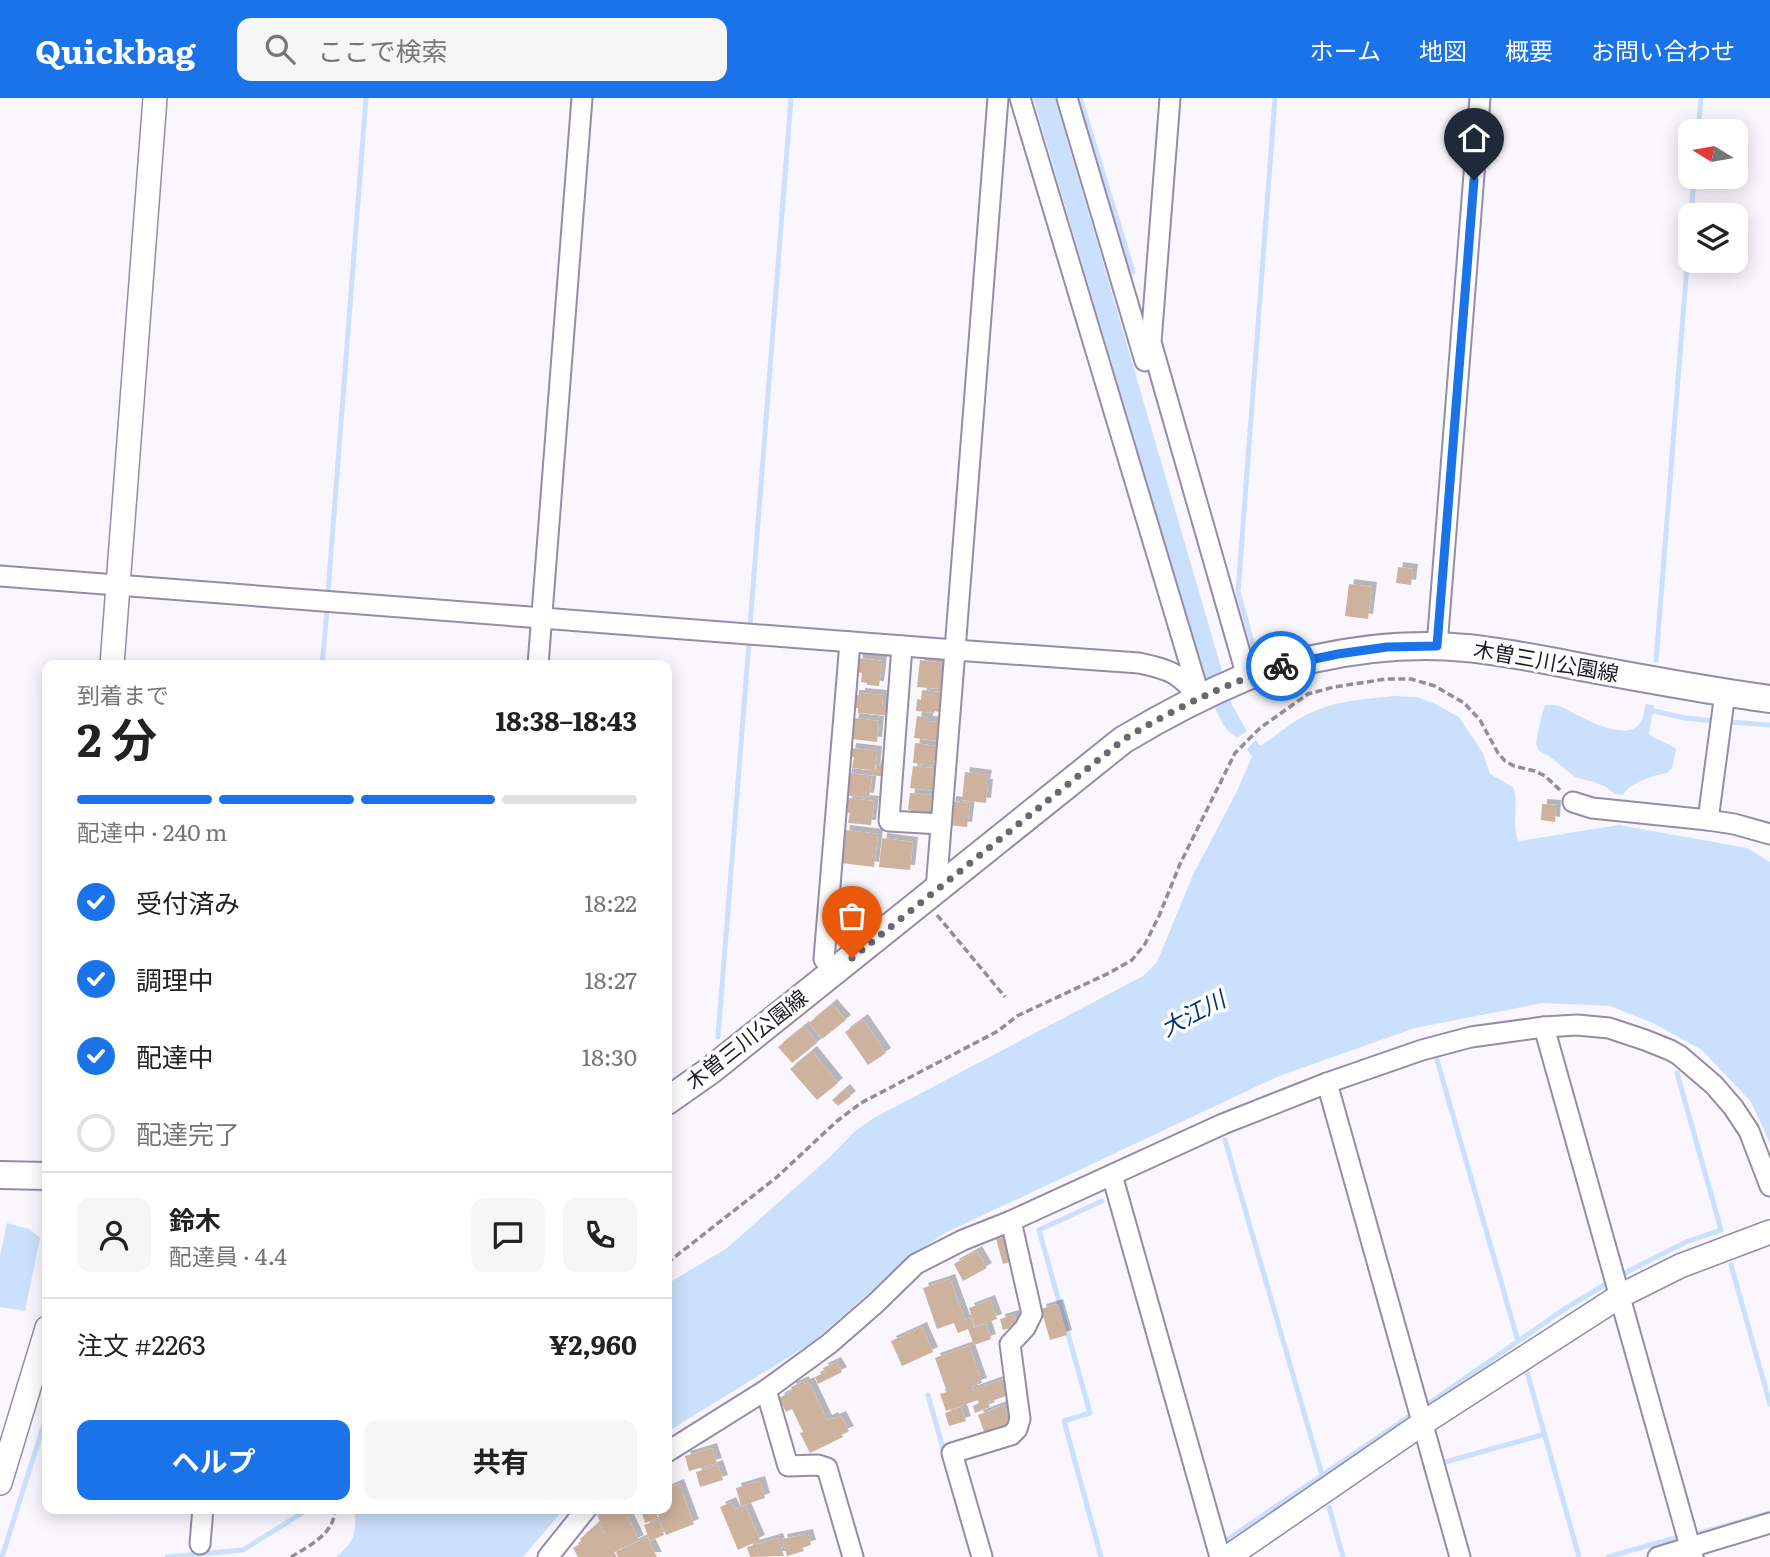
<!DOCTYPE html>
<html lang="ja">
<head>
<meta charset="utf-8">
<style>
	:root { --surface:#fff; --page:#f6f6f6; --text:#222; --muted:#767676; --line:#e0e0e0; --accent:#1a73e8 }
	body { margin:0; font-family:Literata,"Noto Sans JP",serif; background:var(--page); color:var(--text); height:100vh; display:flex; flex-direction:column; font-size:26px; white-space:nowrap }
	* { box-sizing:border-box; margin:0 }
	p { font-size:23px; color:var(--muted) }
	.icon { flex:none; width:38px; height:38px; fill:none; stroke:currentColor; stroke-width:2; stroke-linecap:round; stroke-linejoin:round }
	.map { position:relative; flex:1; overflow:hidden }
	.sheet { position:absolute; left:42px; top:562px; width:630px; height:854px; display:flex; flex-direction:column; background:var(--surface); border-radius:14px; box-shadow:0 4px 18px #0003 }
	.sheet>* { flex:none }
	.needle { width:46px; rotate:281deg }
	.buttons { position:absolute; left:1678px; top:21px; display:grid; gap:14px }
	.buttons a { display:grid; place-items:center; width:70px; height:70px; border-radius:14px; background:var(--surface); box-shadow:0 4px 18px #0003; font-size:35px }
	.pin { position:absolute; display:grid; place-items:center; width:60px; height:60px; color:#fff; margin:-72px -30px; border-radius:50% 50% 50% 0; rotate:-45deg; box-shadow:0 0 7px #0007 }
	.pin .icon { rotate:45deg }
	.courier { position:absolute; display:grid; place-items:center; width:70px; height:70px; margin:-35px; border:5px solid #1a73e8; border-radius:50%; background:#fff; color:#222; box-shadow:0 2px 9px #0007 }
	.headline em { font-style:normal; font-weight:700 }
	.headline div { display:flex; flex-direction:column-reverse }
	.headline { display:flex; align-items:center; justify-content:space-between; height:119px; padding:0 35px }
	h1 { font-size:46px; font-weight:700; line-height:52px }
	.bar { display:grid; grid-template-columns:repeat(4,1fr); gap:10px 7px; align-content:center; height:84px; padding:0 35px }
	.bar i { height:9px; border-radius:5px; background:var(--line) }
	.bar .active { background:var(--accent) }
	.bar p { grid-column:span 4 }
	.line { display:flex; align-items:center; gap:18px; padding:0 35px; border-top:2px solid var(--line) }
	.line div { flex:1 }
	.round { display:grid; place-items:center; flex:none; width:74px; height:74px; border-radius:14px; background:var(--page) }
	ol { padding:0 35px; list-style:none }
	li { display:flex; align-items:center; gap:21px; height:77px }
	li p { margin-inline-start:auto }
	li .icon { padding:7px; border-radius:50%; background:var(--accent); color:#fff; stroke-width:4 }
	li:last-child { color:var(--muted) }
	li i { width:38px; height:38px; border:4px solid var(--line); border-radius:50% }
	.action { display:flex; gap:14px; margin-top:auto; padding:14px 35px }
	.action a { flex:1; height:80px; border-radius:14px; background:var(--accent); color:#fff; font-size:28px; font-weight:700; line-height:80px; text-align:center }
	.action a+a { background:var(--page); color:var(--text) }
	header { display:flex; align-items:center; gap:42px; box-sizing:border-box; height:98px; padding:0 35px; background:var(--accent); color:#fff }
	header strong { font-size:33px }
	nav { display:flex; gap:38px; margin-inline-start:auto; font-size:24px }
	.search { width:490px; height:63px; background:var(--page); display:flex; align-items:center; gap:18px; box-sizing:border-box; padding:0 24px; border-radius:14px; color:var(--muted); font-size:26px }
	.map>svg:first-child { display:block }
	.water { fill:#cbe0fc }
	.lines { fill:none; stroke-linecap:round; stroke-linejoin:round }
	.stream { stroke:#cbe0fc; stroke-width:5 }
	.building { fill:#cdb29d; filter:url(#shadow) }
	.minor-casing { stroke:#948ca8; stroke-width:23 }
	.tertiary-casing { stroke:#948ca8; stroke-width:26 }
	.secondary-casing { stroke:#948ca8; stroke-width:30 }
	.path { stroke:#918e97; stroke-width:3.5; stroke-dasharray:7 3.5; stroke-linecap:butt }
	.minor { stroke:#fff; stroke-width:19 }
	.tertiary { stroke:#fff; stroke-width:23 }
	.secondary { stroke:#fff; stroke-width:26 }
	.done { stroke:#6b6771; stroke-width:7; stroke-dasharray:0 12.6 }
	.route { stroke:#1a73e8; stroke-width:9 }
	.labels { text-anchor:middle; stroke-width:7; stroke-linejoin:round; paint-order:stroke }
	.street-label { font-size:21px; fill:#1e1a25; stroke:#fff }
	.water-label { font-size:23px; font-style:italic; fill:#013772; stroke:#fff }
</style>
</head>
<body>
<header>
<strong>Quickbag</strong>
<div class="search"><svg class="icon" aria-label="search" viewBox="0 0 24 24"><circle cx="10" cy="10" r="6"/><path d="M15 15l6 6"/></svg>ここで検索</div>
<nav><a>ホーム</a><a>地図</a><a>概要</a><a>お問い合わせ</a></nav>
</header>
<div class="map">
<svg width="1770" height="1459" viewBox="0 0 1770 1459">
	<defs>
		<filter id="shadow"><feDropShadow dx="5" dy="-5" stdDeviation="0" flood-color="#0004"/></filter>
	</defs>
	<rect width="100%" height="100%" fill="#f9f7fd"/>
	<g class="water">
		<path d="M1033,0H1055L1232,607L1247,633L1238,639C1220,636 1210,593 1204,577Z"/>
		<path d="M1394,598L1417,599L1435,606L1459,619L1483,655L1490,676L1513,689C1520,706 1510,727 1519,743L1619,727L1747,750L1770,764V1045L1751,1004L1702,952L1653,925L1610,908L1543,905L1415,930L1279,978L945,1135L912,1157L813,1244L667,1334V1186L727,1150L830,1059L854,1034L872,1021L1143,878L1157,864L1193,777L1236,695L1252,659L1247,651L1256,642L1260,648C1279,636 1296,620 1317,612C1341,602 1368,601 1394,598Z"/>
		<path d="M1646,606L1654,607L1649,636C1657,643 1668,644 1676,651L1672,670L1667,675C1654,677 1629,685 1623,697L1615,696L1606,689L1594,684L1575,679L1549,658L1539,653L1536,646L1541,620L1545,607C1551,607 1557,607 1562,609C1578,617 1622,644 1639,627C1643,622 1644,613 1646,606Z"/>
		<path d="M7,1125L29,1131L40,1140L25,1213L0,1209V1158Z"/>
		<path d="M355,1411V1410L564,1411L523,1459H336C357,1441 355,1437 355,1411Z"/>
	</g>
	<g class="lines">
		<g class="stream">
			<path d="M1080,0L1133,174"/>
			<path d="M1698,33L1701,0"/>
			<path d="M1691,117L1694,79"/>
			<path d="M328,494L366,0"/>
			<path d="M750,528L791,0"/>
			<path d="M1253,547L1238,494L1275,0"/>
			<path d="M1656,562L1690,129"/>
			<path d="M322,567L327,512"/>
			<path d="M1650,614L1654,613L1685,620L1714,623"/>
			<path d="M1730,624L1770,627"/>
			<path d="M718,939L749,544"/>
			<path d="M1437,962L1518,1243"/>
			<path d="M1225,1042L1322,1377"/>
			<path d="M1731,1167L1770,1306"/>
			<path d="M1619,1178L1686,1144L1721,1132L1677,975"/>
			<path d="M1527,1274L1579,1459"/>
			<path d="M928,1297L945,1358"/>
			<path d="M1425,1308L1563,1212L1611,1183"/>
			<path d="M1438,1366L1545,1336"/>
			<path d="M1329,1409L1343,1459"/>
			<path d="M1693,1437L1770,1415"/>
			<path d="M1228,1441L1414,1315"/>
			<path d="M2,1459L47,1316"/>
			<path d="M167,1459L243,1452L302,1415L303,1410"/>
			<path d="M1101,1459L1064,1323L1090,1315L1039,1132L1102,1103"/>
			<path d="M1608,1459L1682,1438"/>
		</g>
	</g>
	<g class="building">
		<path d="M1398,469L1413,471L1411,487L1396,485Z"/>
		<path d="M1349,486L1372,489L1368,521L1345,518Z"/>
		<path d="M858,560L882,563L879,588L867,587V585L861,584L862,575L857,574Z"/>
		<path d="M920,562L944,565L941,591L917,589Z"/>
		<path d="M922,592L941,594L939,614L935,613L934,615L916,613L917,601L921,602Z"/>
		<path d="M860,595L883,597L882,608L891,609L890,618L858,615V610H853L854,597H860Z"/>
		<path d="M917,618L928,620V623L942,624L939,643L914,640Z"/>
		<path d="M854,620L879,623L877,644L852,641Z"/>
		<path d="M915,645L936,648L934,668L913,665Z"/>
		<path d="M851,650L877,653L875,673L877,666L887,668L886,679L871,677V672L852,670L854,659H850Z"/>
		<path d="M913,668L933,670L932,680L938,681L936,693L910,690Z"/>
		<path d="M965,674L987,677L985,686H988L986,705L962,702Z"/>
		<path d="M847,675L872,678L869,700L845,697Z"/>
		<path d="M910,695L932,697L931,710H934L933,720L911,718V712H908Z"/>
		<path d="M847,700L874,703L871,727L848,725L850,715L846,714Z"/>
		<path d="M951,703L970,705L967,729L948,727Z"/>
		<path d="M1542,706L1556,707L1555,724L1541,722Z"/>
		<path d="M845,732L878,736L874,769L841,765Z"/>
		<path d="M882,740L913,744L910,772L879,769Z"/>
		<path d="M832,906L846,922L822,941L809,925Z"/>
		<path d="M863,921L886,955L868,967L845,934Z"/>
		<path d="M804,928L817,945L792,965L778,949Z"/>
		<path d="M812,953L838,985L817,1002L790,971Z"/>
		<path d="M845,991L851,998L838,1008L832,1002Z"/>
		<path d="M1010,1138L1016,1162L1003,1166L996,1141Z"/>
		<path d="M977,1153L987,1170L963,1183L954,1166Z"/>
		<path d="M950,1181L965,1222L971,1220L974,1230L986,1226L991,1241L974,1247L968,1231L958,1235L954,1225L937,1231L923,1190Z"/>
		<path d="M990,1202L997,1221L975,1228L969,1210Z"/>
		<path d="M1058,1206L1067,1237L1050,1242L1041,1211Z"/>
		<path d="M1014,1217L1017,1228L1003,1232L1000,1221Z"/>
		<path d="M922,1229L933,1254L902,1268L891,1243Z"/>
		<path d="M969,1248L982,1285L972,1288L973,1292L1007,1280L1012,1296L988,1304L990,1309L975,1315L973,1308L979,1305L978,1302L946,1313L940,1296L947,1294L935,1260Z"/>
		<path d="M836,1264L842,1274L818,1286L815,1279L825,1274L823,1270Z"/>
		<path d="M804,1283L805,1286L809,1284L827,1322L833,1319L834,1321L841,1318L849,1333L841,1336L843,1339L810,1355L800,1335L803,1334L792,1311L786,1314L779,1300L792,1293L791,1289Z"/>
		<path d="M1004,1307L1012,1330L986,1339L978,1317Z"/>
		<path d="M961,1309L966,1323L949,1328L945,1315Z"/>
		<path d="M712,1350L717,1365L689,1373L685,1358Z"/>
		<path d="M718,1367L723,1382L700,1389L696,1374Z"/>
		<path d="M760,1383L765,1400L741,1408L736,1390Z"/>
		<path d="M679,1386L694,1426L666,1437L657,1414L668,1410L667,1391Z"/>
		<path d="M731,1404L735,1412L745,1407L760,1442L738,1452L720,1409Z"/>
		<path d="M610,1410H633L626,1415L639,1442L614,1454L617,1459H578L573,1450L582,1445L580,1441L598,1425L603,1435L605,1434L597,1417Z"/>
		<path d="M654,1410L658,1420L645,1425L642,1415Z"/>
		<path d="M658,1422L664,1437L650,1443L644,1427Z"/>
		<path d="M808,1436L811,1447L802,1449L804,1453L787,1458L782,1441Z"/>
		<path d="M647,1439L657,1459H618L616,1454Z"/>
		<path d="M778,1440L784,1458L750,1459L747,1449Z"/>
	</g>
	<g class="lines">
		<g class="minor-casing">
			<g id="minor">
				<path d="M998,0L955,552L1139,565C1172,572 1178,575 1200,600"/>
				<path d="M1020,0L1198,593"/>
				<path d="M1067,0L1145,263"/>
				<path d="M1170,0L1151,244L1247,579"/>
				<path d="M0,478L955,552L936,792"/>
				<path d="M902,548L889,723L941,726"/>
				<path d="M1437,548L1480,0"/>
				<path d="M538,567L582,0"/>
				<path d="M1725,595L1708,722L1734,726L1770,736"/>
				<path d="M1573,704L1592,710L1708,722"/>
				<path d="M833,874L824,861L850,544"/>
				<path d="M1544,929L1693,1459"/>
				<path d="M1327,985L1460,1459"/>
				<path d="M1112,1077L1220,1459"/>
				<path d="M766,1292L788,1368L818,1367L827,1370L853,1459"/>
				<path d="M667,1354L766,1292L829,1246L876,1205L916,1166L963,1142L1011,1123L1223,1026L1327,985L1422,952L1471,939L1544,929L1577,927L1609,930L1645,942L1670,952L1679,957L1714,987L1733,1009L1749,1033L1770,1088"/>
				<path d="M200,1446L203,1410"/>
				<path d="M548,1459L587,1410"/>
				<path d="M982,1459L952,1355L1011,1337L1017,1331L1020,1321L1010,1246L1025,1230L1032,1216L1011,1123"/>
				<path d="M1658,1459L1770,1425"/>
			</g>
		</g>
		<g class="tertiary-casing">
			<g id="tertiary">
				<path d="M112,567L155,0"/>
				<path d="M0,1385L47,1230"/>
				<path d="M1228,1459L1423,1325L1620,1198L1680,1168L1770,1134"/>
			</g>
		</g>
		<g class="secondary-casing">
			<g id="secondary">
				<path d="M667,1003L711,972L1123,642C1163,618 1203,597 1246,579C1267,571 1290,566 1313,561C1363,550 1414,545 1466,550C1508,554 1550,563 1592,571C1651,582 1710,593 1770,601"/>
				<path d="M0,1077L47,1078"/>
			</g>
		</g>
		<g class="path">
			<path d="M937,817L1005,899"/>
			<path d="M667,1165L777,1079L837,1023L861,1005L998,933L1017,918L1109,875L1132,862L1145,846L1159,818L1180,766L1235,655L1260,630L1308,596L1334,589L1386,581H1411L1435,588L1464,605L1480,622L1498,655L1505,663L1514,668L1535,673L1545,678L1561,693"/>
			<path d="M291,1459C310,1447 335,1436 335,1410"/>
		</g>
		<use href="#minor" class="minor"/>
		<use href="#tertiary" class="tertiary"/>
		<use href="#secondary" class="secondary"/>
	</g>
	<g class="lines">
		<path class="done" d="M852,860L1123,642C1173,611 1225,586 1281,568"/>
		<path class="route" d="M1281,568L1338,556L1387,549L1437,548L1474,82"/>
	</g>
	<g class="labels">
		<g class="street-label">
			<text transform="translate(1546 564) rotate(10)" y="7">木曽三川公園線</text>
			<text transform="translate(747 942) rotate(-38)" y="7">木曽三川公園線</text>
		</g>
		<g class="water-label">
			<text transform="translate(1193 916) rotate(-28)" y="8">大江川</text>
		</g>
	</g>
</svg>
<div class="buttons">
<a><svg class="needle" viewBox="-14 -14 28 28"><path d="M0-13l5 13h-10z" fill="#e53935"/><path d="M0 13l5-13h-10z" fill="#767676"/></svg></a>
<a><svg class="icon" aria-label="layers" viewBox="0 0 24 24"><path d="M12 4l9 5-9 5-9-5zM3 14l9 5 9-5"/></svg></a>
</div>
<div class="pin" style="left:852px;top:860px;background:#ea580c"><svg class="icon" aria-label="bag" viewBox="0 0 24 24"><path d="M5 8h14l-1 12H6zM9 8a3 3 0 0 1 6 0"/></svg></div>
<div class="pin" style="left:1474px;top:82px;background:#1f2937"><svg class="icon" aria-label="home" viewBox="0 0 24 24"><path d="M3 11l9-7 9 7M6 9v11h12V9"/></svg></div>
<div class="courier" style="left:1281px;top:568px"><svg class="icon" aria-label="bike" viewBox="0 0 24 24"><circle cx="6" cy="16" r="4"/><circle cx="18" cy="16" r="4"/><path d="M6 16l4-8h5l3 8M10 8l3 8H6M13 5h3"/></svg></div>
<section class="sheet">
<div class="headline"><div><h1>2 分</h1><p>到着まで</p></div><em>18:38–18:43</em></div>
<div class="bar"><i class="active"></i><i class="active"></i><i class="active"></i><i></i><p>配達中 · 240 m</p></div>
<ol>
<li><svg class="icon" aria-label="check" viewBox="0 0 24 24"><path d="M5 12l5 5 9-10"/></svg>受付済み<p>18:22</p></li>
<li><svg class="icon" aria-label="check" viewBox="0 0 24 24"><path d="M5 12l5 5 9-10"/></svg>調理中<p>18:27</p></li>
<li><svg class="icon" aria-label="check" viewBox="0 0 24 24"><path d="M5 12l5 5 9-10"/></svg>配達中<p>18:30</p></li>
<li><i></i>配達完了</li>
</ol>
<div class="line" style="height:126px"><a class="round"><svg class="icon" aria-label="person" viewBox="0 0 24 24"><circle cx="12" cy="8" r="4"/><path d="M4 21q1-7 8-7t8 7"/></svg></a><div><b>鈴木</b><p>配達員 · 4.4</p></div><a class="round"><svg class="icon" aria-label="chat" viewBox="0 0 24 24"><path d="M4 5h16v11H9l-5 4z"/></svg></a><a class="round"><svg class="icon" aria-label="phone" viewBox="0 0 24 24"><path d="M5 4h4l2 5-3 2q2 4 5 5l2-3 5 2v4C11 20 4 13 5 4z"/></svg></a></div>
<div class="line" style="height:91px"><div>注文 #2263</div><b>¥2,960</b></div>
<div class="action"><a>ヘルプ</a><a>共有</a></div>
</section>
</div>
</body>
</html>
